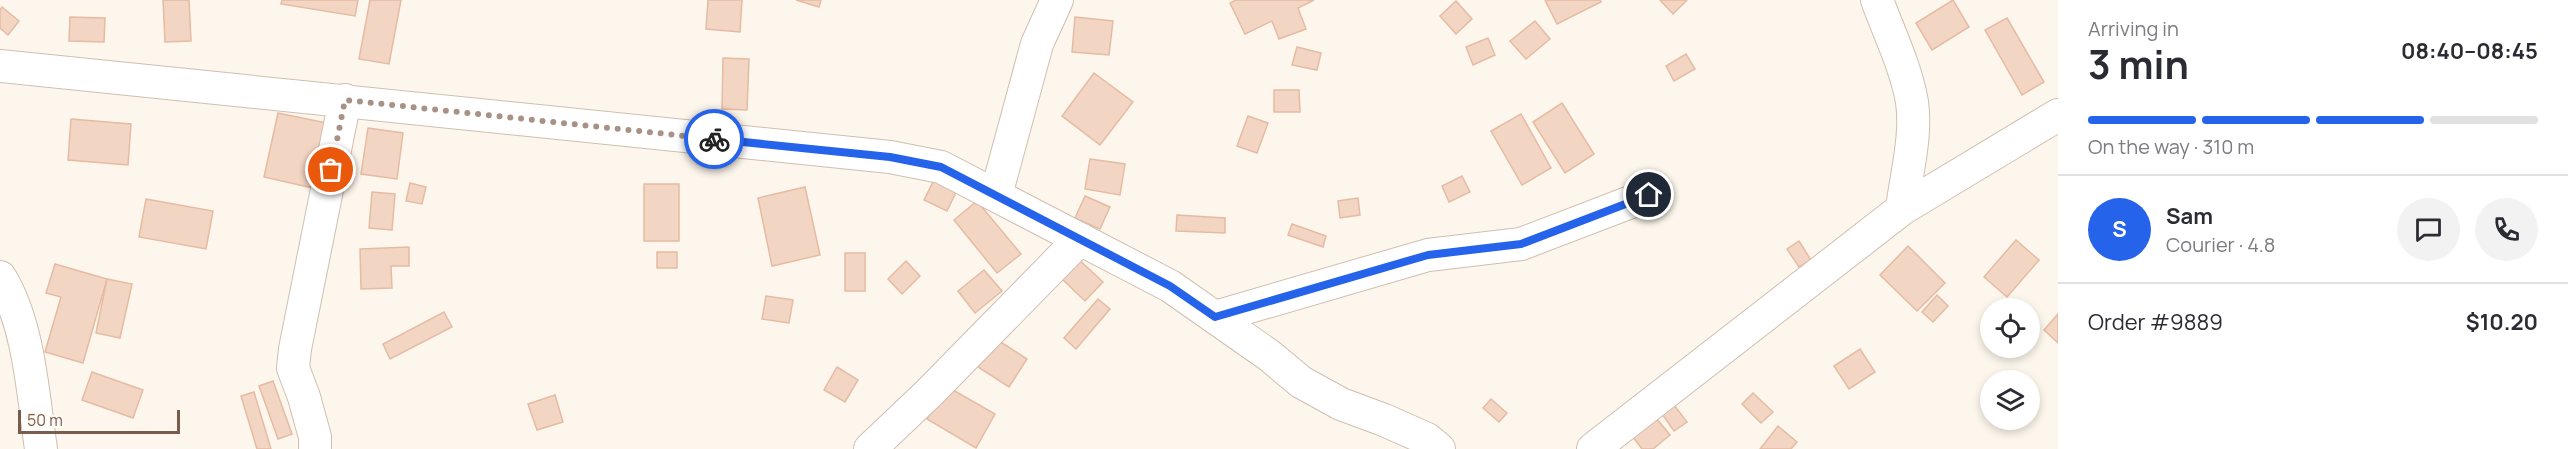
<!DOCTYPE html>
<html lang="en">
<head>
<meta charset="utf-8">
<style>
	:root { --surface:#fff; --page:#f2f2f3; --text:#2b2b33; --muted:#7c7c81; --line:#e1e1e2; --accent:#2563eb }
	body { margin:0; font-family:Manrope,sans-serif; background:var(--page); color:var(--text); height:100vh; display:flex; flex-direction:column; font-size:22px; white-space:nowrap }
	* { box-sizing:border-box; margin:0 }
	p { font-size:20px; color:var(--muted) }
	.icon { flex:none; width:33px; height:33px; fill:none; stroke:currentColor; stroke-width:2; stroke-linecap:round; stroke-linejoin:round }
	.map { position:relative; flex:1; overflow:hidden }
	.sheet { display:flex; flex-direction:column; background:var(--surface); width:510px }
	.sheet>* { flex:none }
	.tools { position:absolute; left:1980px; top:298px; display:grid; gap:12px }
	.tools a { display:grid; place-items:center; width:60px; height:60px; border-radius:50%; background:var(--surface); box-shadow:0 3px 9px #0003; font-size:30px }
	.scale { position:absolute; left:18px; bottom:15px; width:162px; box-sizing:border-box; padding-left:6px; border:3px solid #7a5c4d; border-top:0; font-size:16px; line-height:21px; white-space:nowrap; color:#7a5c4d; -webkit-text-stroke:4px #fffaf3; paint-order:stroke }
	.pin { position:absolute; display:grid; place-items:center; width:51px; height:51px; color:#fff; margin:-26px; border:3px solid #fff; border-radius:50%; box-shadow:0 2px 6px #0007 }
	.courier { position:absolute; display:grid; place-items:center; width:60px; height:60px; margin:-30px; border:4px solid #2563eb; border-radius:50%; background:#fff; color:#222; box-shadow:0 2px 8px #0007 }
	.headline em { font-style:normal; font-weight:700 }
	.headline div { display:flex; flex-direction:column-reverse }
	.headline { display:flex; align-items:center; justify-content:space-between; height:102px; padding:0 30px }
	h1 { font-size:39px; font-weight:700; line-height:45px }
	.bar { display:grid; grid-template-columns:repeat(4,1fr); gap:9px 6px; align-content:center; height:72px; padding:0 30px }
	.bar i { height:8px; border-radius:4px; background:var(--line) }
	.bar .current { background:var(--accent) }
	.bar p { grid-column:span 4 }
	.line { display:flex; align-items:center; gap:15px; padding:0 30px; border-top:2px solid var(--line) }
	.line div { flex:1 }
	.round { display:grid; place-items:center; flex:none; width:63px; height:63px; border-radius:32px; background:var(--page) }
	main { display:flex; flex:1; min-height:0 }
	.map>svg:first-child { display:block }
	.building { fill:#f3d5c3; stroke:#e6bba3; stroke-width:1.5 }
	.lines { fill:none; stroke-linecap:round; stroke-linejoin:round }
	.minor-casing { stroke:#d1beb0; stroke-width:34 }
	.minor { stroke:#fff; stroke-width:32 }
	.done { stroke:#a89285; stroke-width:6; stroke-dasharray:0 10.8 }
	.route { stroke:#2563eb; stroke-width:8 }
</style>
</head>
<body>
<main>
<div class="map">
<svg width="2058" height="449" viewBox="0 0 2058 449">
	<rect width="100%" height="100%" fill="#fdf6ec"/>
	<g class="building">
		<path d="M163,0H189L191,41L165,42Z"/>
		<path d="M282,0H358L355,16L281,4Z"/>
		<path d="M370,0H401L389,64L359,59Z"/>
		<path d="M708,0H742L740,32L706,29Z"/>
		<path d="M796,0H821L819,7Z"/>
		<path d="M1236,0H1314L1298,8L1306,29L1279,39L1272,21L1245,34L1230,3Z"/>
		<path d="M1545,0H1600L1601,2L1557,24Z"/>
		<path d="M1660,0H1687L1673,14Z"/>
		<path d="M1953,0L1969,27L1932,50L1916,23Z"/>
		<path d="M1456,1L1472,19L1456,34L1440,16Z"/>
		<path d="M2,7L19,21L8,35L0,28V10Z"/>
		<path d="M70,17L105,18L104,42L69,41Z"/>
		<path d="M1075,17L1113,21L1109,55L1072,52Z"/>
		<path d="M2007,18L2044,82L2022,95L1985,30Z"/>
		<path d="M1535,21L1550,39L1526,59L1510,41Z"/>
		<path d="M1488,38L1495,55L1473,65L1466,47Z"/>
		<path d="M1297,47L1321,53L1317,70L1292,65Z"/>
		<path d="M1686,54L1695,69L1674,81L1666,66Z"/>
		<path d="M723,58L749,59L747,110L722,109Z"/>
		<path d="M1094,73L1133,102L1100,145L1062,116Z"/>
		<path d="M1274,90H1299L1300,112H1274Z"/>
		<path d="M1562,103L1594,154L1565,173L1533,122Z"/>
		<path d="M278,113L327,123L313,188L264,177Z"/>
		<path d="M1521,114L1551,168L1522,185L1491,131Z"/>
		<path d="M1248,116L1268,123L1257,153L1237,146Z"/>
		<path d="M71,119L131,124L128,165L68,160Z"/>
		<path d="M368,128L403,133L397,179L361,174Z"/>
		<path d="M1090,159L1125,164L1120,195L1085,189Z"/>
		<path d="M1462,176L1470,192L1449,202L1442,186Z"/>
		<path d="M935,178L957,190L947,211L924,200Z"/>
		<path d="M410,183L426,187L422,204L406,201Z"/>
		<rect x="644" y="184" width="35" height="57"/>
		<path d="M805,187L820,255L772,266L758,198Z"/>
		<path d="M372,192L395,194L392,230L369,228Z"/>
		<path d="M1085,196L1110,207L1100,229L1075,218Z"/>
		<path d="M1358,198L1360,215L1340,218L1338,201Z"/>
		<path d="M146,199L213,211L206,249L139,237Z"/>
		<path d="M977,201L1021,254L997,273L954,220Z"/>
		<path d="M1177,215L1225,218V233L1176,231Z"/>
		<path d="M1292,224L1326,236L1323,247L1288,235Z"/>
		<path d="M2016,240L2039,260L2007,297L1984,277Z"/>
		<path d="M1799,241L1811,260L1799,267L1787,249Z"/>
		<path d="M1908,246L1945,283L1917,311L1880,275Z"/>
		<path d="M409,247V266H391L392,288L361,289L360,249Z"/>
		<rect x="657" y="252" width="20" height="16"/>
		<rect x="845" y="253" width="20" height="38"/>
		<path d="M1076,257L1103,282L1085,301L1059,276Z"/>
		<path d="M906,261L920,276L902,294L888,279Z"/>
		<path d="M55,264L107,279L83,363L45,352L61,297L46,293Z"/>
		<path d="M984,270L1002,291L975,313L958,291Z"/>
		<path d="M107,279L132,284L120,338L96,333Z"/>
		<path d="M1937,295L1948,306L1933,322L1922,312Z"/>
		<path d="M766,296L793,300L789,323L762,319Z"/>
		<path d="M1098,299L1110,309L1076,349L1064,338Z"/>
		<path d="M444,312L452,327L390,359L383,344Z"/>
		<path d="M2058,314V343L2044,330Z"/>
		<path d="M996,339L1027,359L1009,387L978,367Z"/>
		<path d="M1860,349L1875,372L1849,389L1834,366Z"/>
		<path d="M837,367L858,380L845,402L824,390Z"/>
		<path d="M92,372L143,390L133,418L82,400Z"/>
		<path d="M273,381L292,434L278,439L259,386Z"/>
		<path d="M946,386L995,414L976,448L927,419Z"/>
		<path d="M254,392L271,449H257L241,396Z"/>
		<path d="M1753,393L1773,412L1761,423L1742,404Z"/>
		<path d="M555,395L563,422L537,430L528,404Z"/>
		<path d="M1491,399L1507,413L1499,422L1483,408Z"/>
		<path d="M1674,405L1687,422L1674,431L1662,414Z"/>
		<path d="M1656,418L1670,435L1653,449H1642L1633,437Z"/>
		<path d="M1778,426L1797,442L1791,449H1760Z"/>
	</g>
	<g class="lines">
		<g class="minor-casing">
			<g id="minor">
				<path d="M1877,0C1889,33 1906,67 1912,102C1917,136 1906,175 1902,209"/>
				<path d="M0,66L890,157L941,167L1170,286L1270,356L1301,382L1341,404L1384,420L1427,439L1439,449"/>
				<path d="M996,195L1037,44L1057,0"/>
				<path d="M0,277C29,323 33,395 41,449"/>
				<path d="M1215,317L1428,255L1521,244L1649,195"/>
				<path d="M315,449V437L304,397L293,368L295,349L345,100"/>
				<path d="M870,449L930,392L1080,239"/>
				<path d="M1593,449L1902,209L2058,115"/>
			</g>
		</g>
		<use href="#minor" class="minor"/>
	</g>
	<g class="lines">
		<path class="done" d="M331,170L345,100L714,139"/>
		<path class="route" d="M714,139L890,157L941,167L1170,286L1215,317L1428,255L1521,244L1649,195"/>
	</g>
</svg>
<div class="tools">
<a><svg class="icon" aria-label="locate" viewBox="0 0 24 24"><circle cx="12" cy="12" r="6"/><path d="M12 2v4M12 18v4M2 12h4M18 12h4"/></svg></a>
<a><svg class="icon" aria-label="layers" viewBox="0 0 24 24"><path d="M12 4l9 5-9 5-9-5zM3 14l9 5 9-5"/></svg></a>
</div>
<div class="scale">50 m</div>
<div class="pin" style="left:331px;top:170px;background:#ea580c"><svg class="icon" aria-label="bag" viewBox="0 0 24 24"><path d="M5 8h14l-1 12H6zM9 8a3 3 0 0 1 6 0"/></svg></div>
<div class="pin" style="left:1649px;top:195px;background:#1f2937"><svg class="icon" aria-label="home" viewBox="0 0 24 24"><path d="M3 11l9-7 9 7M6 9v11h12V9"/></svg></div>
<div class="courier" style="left:714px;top:139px"><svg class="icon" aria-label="bike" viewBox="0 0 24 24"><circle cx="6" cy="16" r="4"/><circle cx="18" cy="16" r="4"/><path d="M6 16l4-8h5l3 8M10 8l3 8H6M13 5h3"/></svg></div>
</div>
<section class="sheet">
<div class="headline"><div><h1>3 min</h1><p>Arriving in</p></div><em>08:40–08:45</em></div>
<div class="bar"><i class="current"></i><i class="current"></i><i class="current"></i><i></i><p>On the way · 310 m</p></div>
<div class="line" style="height:108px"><b class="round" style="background:var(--accent);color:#fff">S</b><div><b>Sam</b><p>Courier · 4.8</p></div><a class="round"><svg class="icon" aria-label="chat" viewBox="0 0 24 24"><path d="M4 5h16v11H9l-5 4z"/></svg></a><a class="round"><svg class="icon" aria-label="phone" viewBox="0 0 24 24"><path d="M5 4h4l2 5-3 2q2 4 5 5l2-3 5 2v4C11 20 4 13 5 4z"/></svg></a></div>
<div class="line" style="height:78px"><div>Order #9889</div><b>$10.20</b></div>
</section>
</main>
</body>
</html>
